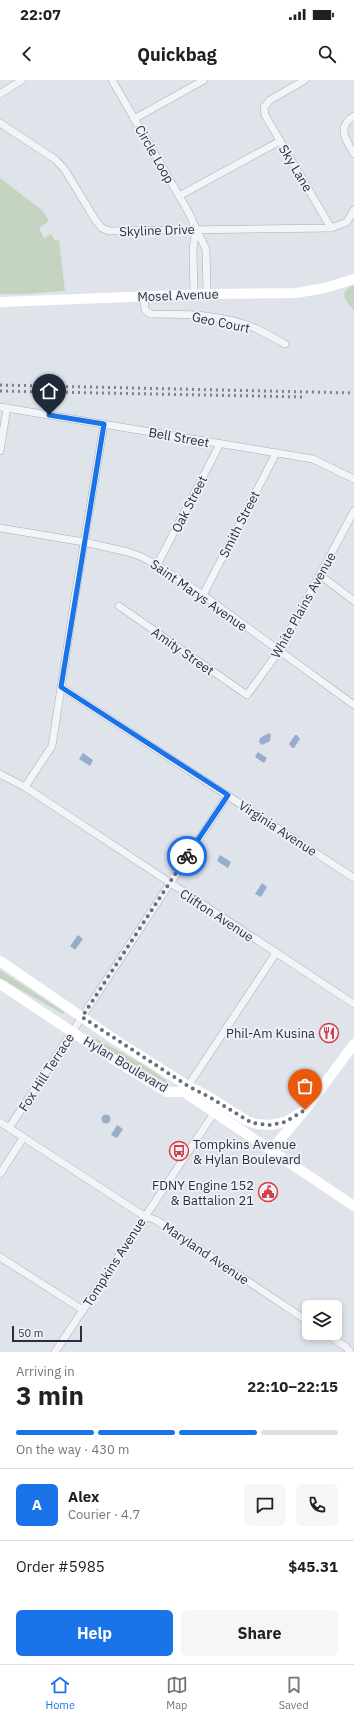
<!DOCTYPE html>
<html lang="en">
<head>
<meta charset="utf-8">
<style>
	:root { --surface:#fff; --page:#f6f6f6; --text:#202124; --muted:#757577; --line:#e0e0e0; --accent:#1a73e8 }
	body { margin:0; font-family:"IBM Plex Sans",sans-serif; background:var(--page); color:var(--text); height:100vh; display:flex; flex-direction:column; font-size:15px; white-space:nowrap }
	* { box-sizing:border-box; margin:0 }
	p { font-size:13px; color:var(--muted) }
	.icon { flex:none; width:22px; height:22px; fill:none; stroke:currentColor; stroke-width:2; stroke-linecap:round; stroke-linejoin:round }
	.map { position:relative; height:1272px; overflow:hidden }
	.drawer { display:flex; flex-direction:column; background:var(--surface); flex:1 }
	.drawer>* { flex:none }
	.fabs { position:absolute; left:302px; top:1220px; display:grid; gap:8px }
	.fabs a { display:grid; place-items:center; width:40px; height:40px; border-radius:6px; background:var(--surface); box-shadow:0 2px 6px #0003; font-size:20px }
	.scale { position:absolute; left:12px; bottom:10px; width:70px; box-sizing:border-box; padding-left:4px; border:2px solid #272f42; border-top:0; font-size:11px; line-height:14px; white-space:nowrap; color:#272f42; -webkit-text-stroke:3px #eff2f7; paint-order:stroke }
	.pin { position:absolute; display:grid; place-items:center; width:34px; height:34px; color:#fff; margin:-41px -17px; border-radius:50% 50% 50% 0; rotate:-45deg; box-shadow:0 0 4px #0007 }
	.pin .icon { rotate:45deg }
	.courier { position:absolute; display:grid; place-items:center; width:40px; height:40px; margin:-20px; border:3px solid #1a73e8; border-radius:50%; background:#fff; color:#222; box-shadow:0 1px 5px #0007 }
	.headline em { font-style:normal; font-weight:700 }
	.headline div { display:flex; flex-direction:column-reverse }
	.headline { display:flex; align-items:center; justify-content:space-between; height:68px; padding:0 16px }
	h1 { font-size:26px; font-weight:700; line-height:30px }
	.bar { display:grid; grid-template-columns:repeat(4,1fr); gap:6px 4px; align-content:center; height:48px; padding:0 16px }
	.bar i { height:5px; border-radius:3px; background:var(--line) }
	.bar .on { background:var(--accent) }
	.bar p { grid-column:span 4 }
	.line { display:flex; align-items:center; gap:10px; padding:0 16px; border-top:1px solid var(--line) }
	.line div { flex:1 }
	.round { display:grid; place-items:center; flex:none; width:42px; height:42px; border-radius:6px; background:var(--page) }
	.primary-button { display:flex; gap:8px; margin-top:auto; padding:8px 16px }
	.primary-button a { flex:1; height:46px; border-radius:6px; background:var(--accent); color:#fff; font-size:16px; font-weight:700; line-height:46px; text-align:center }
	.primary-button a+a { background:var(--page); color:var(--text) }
	.status { display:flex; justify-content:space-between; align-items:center; height:28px; padding:0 20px; background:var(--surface); direction:ltr }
	.status svg { height:11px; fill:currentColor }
	header { display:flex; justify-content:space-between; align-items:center; height:52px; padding:0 16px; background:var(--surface); font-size:18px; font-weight:700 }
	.tabs { display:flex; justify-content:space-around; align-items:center; height:56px; border-top:1px solid var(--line); background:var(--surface); font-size:11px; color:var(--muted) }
	.tabs a { display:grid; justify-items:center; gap:2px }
	.tabs .on { color:var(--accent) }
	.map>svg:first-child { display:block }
	.green { fill:#c4d4c0 }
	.water { fill:#98adcc }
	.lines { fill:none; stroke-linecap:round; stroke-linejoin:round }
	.street-casing { stroke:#a8adb8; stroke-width:8 }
	.street { stroke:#f2f4f8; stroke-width:7 }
	.secondary { stroke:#fff; stroke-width:10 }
	.rail { stroke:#788094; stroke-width:3; stroke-dasharray:2 4; stroke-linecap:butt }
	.done { stroke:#676e7d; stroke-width:4; stroke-dasharray:0 7.2 }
	.route { stroke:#1a73e8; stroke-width:5 }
	.labels { text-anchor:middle; stroke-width:3.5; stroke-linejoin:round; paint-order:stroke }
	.street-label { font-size:13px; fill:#272f42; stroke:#eff2f7 }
	.poi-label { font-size:13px; fill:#272f42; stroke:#eff2f7; text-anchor:end }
</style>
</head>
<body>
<div class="status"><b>22:07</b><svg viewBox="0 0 49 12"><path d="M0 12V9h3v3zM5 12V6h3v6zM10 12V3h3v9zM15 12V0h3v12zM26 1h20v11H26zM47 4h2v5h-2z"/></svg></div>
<header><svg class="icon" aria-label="back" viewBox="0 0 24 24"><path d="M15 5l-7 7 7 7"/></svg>Quickbag<svg class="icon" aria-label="search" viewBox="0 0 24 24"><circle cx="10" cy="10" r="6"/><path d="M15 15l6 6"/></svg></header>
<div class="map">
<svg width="354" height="1272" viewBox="0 0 354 1272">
	<rect width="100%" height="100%" fill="#dfe3ea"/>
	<g class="green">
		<path d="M0,98L43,131L49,141L39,148L44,158L51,154L55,161L59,159L65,211L24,214H0Z"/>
		<path d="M354,205V231C346,221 337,212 354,205Z"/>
		<path d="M0,890L64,932L63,934L0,898Z"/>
		<path d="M92,956L144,985L167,1001L166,1003C141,987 115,976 91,959Z"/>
	</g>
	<g class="water">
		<path d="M269,653L271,655L270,661L262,665L259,662L260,658Z"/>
		<path d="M295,655H297L300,659L294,668H292L289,664Z"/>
		<path d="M258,672L267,678L264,683L255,677Z"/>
		<path d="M83,673L93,680L90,686L79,679Z"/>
		<path d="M220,775L231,782L228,788L217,781Z"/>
		<path d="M262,803L267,807L261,817L255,814Z"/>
		<path d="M78,855L83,859L75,870L70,866Z"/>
		<circle cx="106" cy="1039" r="4.5"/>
		<path d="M117,1045L123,1049L117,1058L111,1055Z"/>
	</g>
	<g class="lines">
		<g class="street-casing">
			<g id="street">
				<path d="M112,0L189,133L196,149"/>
				<path d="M305,0L270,20L264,27L265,35L331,148"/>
				<path d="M0,14L22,0"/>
				<path d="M354,36C336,47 346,60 354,74"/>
				<path d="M134,39L204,0"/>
				<path d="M0,43L56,80L65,90L96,141L102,148L109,151L331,148L347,142L354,130"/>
				<path d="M179,116L280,61"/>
				<path d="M194,214L193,169L196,149L206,169L207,214"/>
				<path d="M144,216L145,230L151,234C187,234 224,234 257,249C267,254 276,259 285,264"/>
				<path d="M0,327L313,379L354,399"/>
				<path d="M0,371L7,328"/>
				<path d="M0,448L84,462L128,472L142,477L157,485L203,515L354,625"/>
				<path d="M157,485L220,364"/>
				<path d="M320,495L354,521"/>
				<path d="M203,515L276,373"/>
				<path d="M119,526L247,615L279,571L354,431"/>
				<path d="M61,607L354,798"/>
				<path d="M0,694L25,707L354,924"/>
				<path d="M25,707L52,666L75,517L104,344"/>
				<path d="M188,1006L276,873"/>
				<path d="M0,1042L144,1136L156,1140L309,1242"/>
				<path d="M9,1048L228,715"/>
				<path d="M0,1094L23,1058"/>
				<path d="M0,1177L83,1230"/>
				<path d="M325,1253L346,1267L350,1272"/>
				<path d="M55,1272L214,1033"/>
			</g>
		</g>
		<use href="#street" class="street"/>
		<g class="secondary">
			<path d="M0,222L207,214L296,213L325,208L354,199"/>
			<path d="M0,881L117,961L188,1006L211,1018L247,1041L257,1044L270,1045L285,1042L305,1030"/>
			<path d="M0,904L116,981L167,1012H184L354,1126"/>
			<path d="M271,1070L305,1030L354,964"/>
		</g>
		<g class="rail">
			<path d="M0,305L354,313"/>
			<path d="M0,311L306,317"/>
		</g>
	</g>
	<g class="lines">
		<path class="done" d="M187,776L82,937L188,1006L211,1018L252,1043L270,1045L285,1042L305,1030"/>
		<path class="route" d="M49,335L104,344L61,607L228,715L187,776"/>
	</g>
	<defs>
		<g id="restaurant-ring" transform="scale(1)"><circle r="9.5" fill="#eff2f7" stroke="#d73c48" stroke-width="1.5"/><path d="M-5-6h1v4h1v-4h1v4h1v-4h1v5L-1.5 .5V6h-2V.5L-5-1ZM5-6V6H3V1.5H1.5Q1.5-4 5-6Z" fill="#d73c48"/></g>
		<g id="bus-ring" transform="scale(1)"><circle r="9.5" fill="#eff2f7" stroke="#d73c48" stroke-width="1.5"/><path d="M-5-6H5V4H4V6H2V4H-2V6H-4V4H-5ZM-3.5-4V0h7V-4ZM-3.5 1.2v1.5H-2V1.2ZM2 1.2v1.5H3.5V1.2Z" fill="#d73c48"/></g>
		<g id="civic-ring" transform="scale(1)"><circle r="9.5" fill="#eff2f7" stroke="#d73c48" stroke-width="1.5"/><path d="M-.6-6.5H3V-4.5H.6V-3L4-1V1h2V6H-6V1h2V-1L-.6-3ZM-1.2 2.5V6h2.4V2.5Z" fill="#d73c48"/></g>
	</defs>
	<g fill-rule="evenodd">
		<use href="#restaurant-ring" x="329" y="953"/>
		<use href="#bus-ring" x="179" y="1071"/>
		<use href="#civic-ring" x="268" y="1112"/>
	</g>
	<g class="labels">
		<g class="street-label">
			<text transform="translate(155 74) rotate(60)" y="5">Circle Loop</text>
			<text transform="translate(296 88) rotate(59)" y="5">Sky Lane</text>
			<text transform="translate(157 150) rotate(-2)" y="5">Skyline Drive</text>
			<text transform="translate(178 215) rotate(-2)" y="5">Mosel Avenue</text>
			<text transform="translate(221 242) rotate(12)" y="5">Geo Court</text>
			<text transform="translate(179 357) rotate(10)" y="5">Bell Street</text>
			<text transform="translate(189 424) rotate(-63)" y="5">Oak Street</text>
			<text transform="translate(239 444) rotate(-63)" y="5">Smith Street</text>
			<text transform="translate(199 515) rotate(35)" y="5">Saint Marys Avenue</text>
			<text transform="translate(303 525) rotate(-61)" y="5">White Plains Avenue</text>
			<text transform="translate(183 571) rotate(35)" y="5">Amity Street</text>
			<text transform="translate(278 748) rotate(33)" y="5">Virginia Avenue</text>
			<text transform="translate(217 835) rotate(33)" y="5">Clifton Avenue</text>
			<text transform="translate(126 984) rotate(31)" y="5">Hylan Boulevard</text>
			<text transform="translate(46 992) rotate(-57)" y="5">Fox Hill Terrace</text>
			<text transform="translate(206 1173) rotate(34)" y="5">Maryland Avenue</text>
			<text transform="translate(114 1182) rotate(-57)" y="5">Tompkins Avenue</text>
		</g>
		<g class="poi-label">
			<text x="315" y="958">Phil-Am Kusina</text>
			<text x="193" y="1069" text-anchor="start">Tompkins Avenue<tspan x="193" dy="15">&amp; Hylan Boulevard</tspan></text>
			<text x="254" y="1110">FDNY Engine 152<tspan x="254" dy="15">&amp; Battalion 21</tspan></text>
		</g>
	</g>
</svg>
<div class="fabs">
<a><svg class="icon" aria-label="layers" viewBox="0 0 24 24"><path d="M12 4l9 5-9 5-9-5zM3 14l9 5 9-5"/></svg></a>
</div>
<div class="scale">50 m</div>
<div class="pin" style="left:305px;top:1030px;background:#ea580c"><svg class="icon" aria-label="bag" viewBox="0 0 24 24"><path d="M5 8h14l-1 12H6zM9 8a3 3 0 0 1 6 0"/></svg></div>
<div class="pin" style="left:49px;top:335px;background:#1f2937"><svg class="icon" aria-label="home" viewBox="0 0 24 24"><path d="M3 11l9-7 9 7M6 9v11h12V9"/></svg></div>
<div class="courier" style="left:187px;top:776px"><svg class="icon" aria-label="bike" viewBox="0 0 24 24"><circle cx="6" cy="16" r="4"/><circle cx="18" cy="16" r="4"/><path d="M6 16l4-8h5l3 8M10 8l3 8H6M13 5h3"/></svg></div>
</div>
<section class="drawer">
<div class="headline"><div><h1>3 min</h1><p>Arriving in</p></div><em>22:10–22:15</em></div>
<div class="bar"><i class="on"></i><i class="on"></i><i class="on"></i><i></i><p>On the way · 430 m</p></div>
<div class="line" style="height:72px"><b class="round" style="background:var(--accent);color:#fff">A</b><div><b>Alex</b><p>Courier · 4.7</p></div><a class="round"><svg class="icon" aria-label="chat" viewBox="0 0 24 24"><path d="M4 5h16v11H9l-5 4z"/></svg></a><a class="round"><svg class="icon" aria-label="phone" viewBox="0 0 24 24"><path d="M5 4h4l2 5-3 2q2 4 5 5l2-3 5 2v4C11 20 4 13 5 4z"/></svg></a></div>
<div class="line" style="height:52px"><div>Order #5985</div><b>$45.31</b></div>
<div class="primary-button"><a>Help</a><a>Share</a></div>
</section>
<nav class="tabs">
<a class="on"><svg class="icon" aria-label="home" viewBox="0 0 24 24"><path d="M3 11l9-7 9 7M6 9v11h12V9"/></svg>Home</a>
<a><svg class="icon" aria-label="map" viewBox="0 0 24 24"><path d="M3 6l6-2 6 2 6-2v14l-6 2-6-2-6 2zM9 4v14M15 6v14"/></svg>Map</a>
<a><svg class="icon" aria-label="saved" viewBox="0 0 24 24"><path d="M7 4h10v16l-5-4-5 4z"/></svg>Saved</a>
</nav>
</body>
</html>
